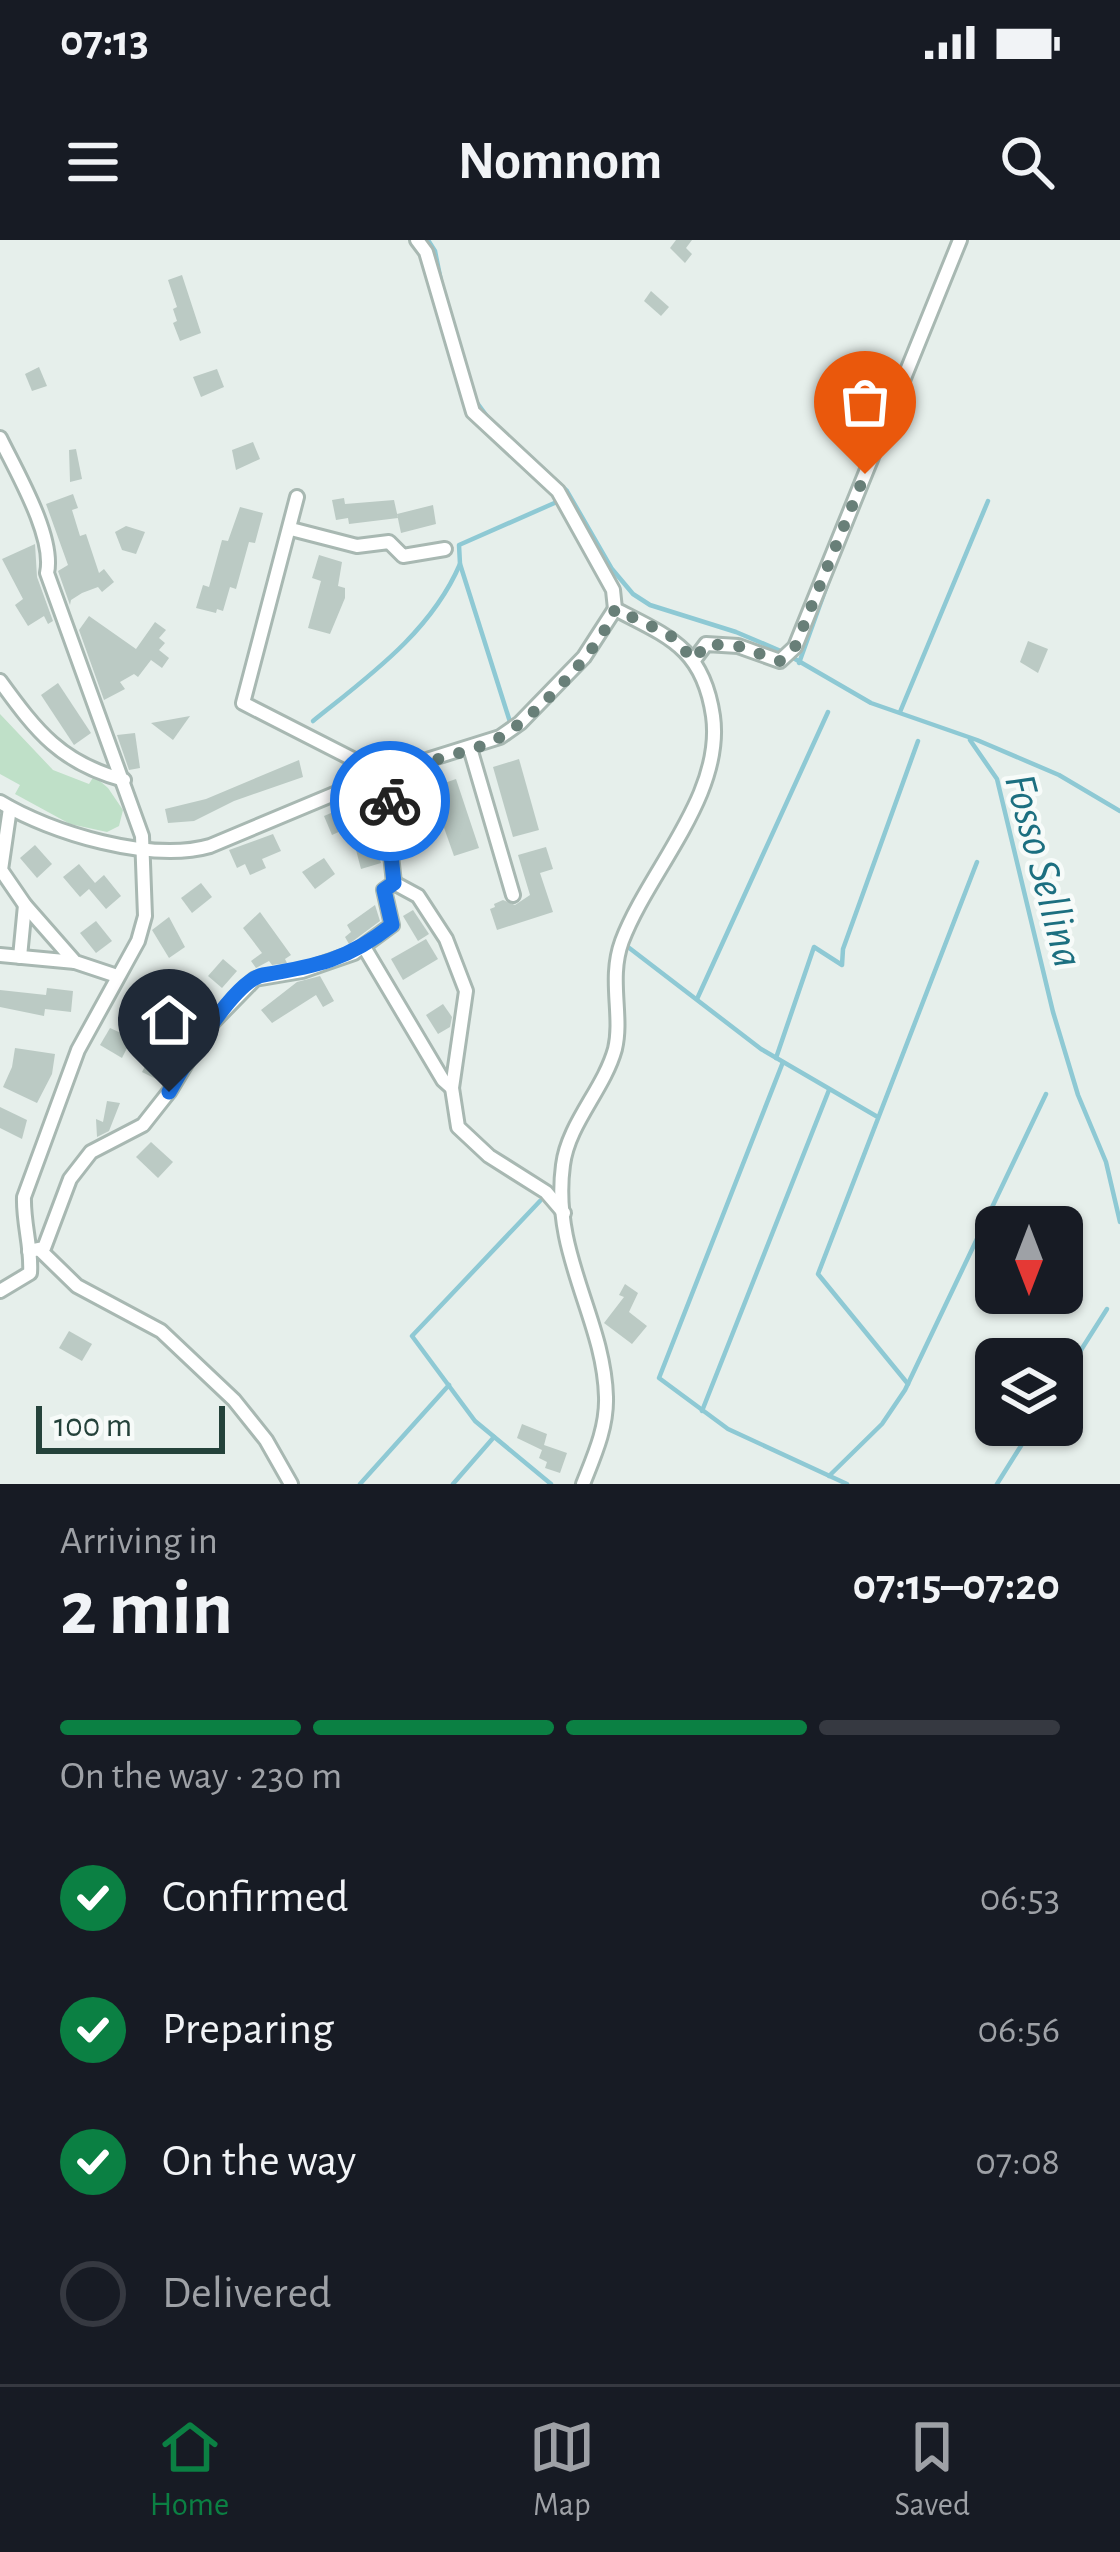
<!DOCTYPE html>
<html lang="en">
<head>
<meta charset="utf-8">
<style>
	:root { --surface:#171b24; --page:#20242c; --text:#f1f3f6; --muted:#9ea1a6; --line:#363941; --accent:#0b8043 }
	body { margin:0; font-family:"Alegreya Sans",sans-serif; background:var(--page); color:var(--text); height:100vh; display:flex; flex-direction:column; font-size:45px; white-space:nowrap }
	* { box-sizing:border-box; margin:0 }
	p { font-size:39px; color:var(--muted) }
	.icon { flex:none; width:66px; height:66px; fill:none; stroke:currentColor; stroke-width:2; stroke-linecap:round; stroke-linejoin:round }
	.map { position:relative; height:1244px; overflow:hidden }
	.side { display:flex; flex-direction:column; background:var(--surface); flex:1 }
	.side>* { flex:none }
	.needle { width:78px; rotate:180deg }
	.buttons { position:absolute; left:975px; top:966px; display:grid; gap:24px }
	.buttons a { display:grid; place-items:center; width:108px; height:108px; border-radius:18px; background:var(--surface); box-shadow:0 3px 9px #0004; font-size:60px }
	.scale { position:absolute; left:36px; bottom:30px; width:189px; box-sizing:border-box; padding-left:12px; border:6px solid #24423a; border-top:0; font-size:33px; line-height:42px; white-space:nowrap; color:#24423a; -webkit-text-stroke:9px #f7fbf9; paint-order:stroke }
	.pin { position:absolute; display:grid; place-items:center; width:102px; height:102px; color:#fff; margin:-123px -51px; border-radius:50% 50% 50% 0; rotate:-45deg; box-shadow:0 0 12px #0007 }
	.pin .icon { rotate:45deg }
	.courier { position:absolute; display:grid; place-items:center; width:120px; height:120px; margin:-60px; border:9px solid #1a73e8; border-radius:50%; background:#fff; color:#222; box-shadow:0 3px 15px #0007 }
	.summary em { font-style:normal; font-weight:700 }
	.summary div { display:flex; flex-direction:column-reverse }
	.summary { display:flex; align-items:center; justify-content:space-between; height:204px; padding:0 60px }
	h1 { font-size:78px; font-weight:700; line-height:90px }
	.bar { display:grid; grid-template-columns:repeat(4,1fr); gap:18px 12px; align-content:center; height:144px; padding:0 60px }
	.bar i { height:15px; border-radius:9px; background:var(--line) }
	.bar .selected { background:var(--accent) }
	.bar p { grid-column:span 4 }
	ol { padding:0 60px; list-style:none }
	li { display:flex; align-items:center; gap:36px; height:132px }
	li p { margin-inline-start:auto }
	li .icon { padding:12px; border-radius:50%; background:var(--accent); color:#fff; stroke-width:4 }
	li:last-child { color:var(--muted) }
	li i { width:66px; height:66px; border:6px solid var(--line); border-radius:50% }
	.status { display:flex; justify-content:space-between; align-items:center; height:84px; padding:0 60px; background:var(--surface); direction:ltr }
	.status svg { height:33px; fill:currentColor }
	header { display:flex; justify-content:space-between; align-items:center; height:156px; padding:0 60px; background:var(--surface); font-size:54px; font-weight:700 }
	.tabs { display:flex; justify-content:space-around; align-items:center; height:168px; border-top:3px solid var(--line); background:var(--surface); font-size:33px; color:var(--muted) }
	.tabs a { display:grid; justify-items:center; gap:6px }
	.tabs .selected { color:var(--accent) }
	.map>svg:first-child { display:block }
	.green { fill:#bfe0c8 }
	.lines { fill:none; stroke-linecap:round; stroke-linejoin:round }
	.stream { stroke:#8ec9d4; stroke-width:4.5 }
	.building { fill:#bbcac4 }
	.street-casing { stroke:#a8b8b2; stroke-width:18 }
	.street { stroke:#fff; stroke-width:12 }
	.done { stroke:#687f78; stroke-width:12; stroke-dasharray:0 21.6 }
	.route { stroke:#1a73e8; stroke-width:15 }
	.labels { text-anchor:middle; stroke-width:9; stroke-linejoin:round; paint-order:stroke }
	.water-label { font-size:45px; font-style:italic; fill:#1c6f80; stroke:#f7fbf9 }
</style>
</head>
<body>
<div class="status"><b>07:13</b><svg viewBox="0 0 49 12"><path d="M0 12V9h3v3zM5 12V6h3v6zM10 12V3h3v9zM15 12V0h3v12zM26 1h20v11H26zM47 4h2v5h-2z"/></svg></div>
<header><svg class="icon" aria-label="menu" viewBox="0 0 24 24"><path d="M4 6h16M4 12h16M4 18h16"/></svg>Nomnom<svg class="icon" aria-label="search" viewBox="0 0 24 24"><circle cx="10" cy="10" r="6"/><path d="M15 15l6 6"/></svg></header>
<div class="map">
<svg width="1120" height="1244" viewBox="0 0 1120 1244">
	<rect width="100%" height="100%" fill="#e6efeb"/>
	<path class="green" d="M0,474L53,530L89,544L94,536L108,548L123,570L119,586L107,592L70,584L15,554L20,545L0,534Z"/>
	<g class="lines">
		<g class="stream">
			<path d="M428,0L435,11L443,51"/>
			<path d="M475,160L489,179L567,251L612,329L633,354L650,365L736,392L783,412L871,463L977,500L1059,535L1120,571"/>
			<path d="M871,235L919,117"/>
			<path d="M799,423L835,323"/>
			<path d="M900,472L988,261"/>
			<path d="M313,481C369,436 431,392 460,324"/>
			<path d="M511,485L460,324L459,305L559,261"/>
			<path d="M970,500L997,539L1053,772L1078,855L1106,922L1120,982"/>
			<path d="M628,707L761,809L876,876"/>
			<path d="M697,759L828,472"/>
			<path d="M776,818L814,707L842,725L843,709L918,501"/>
			<path d="M783,822L659,1138L728,1189L847,1244"/>
			<path d="M540,961L412,1096L475,1181L551,1244"/>
			<path d="M1062,1140L1107,1069"/>
			<path d="M908,1144L818,1034L977,622"/>
			<path d="M702,1171L829,850"/>
			<path d="M829,1236L882,1184L905,1150L1046,854"/>
			<path d="M360,1244L449,1145"/>
			<path d="M453,1244L494,1197"/>
			<path d="M997,1244L1034,1185"/>
		</g>
	</g>
	<g class="building">
		<path d="M676,0H692L686,8L692,14L685,23L670,8Z"/>
		<path d="M182,35L201,93L180,101L173,83L177,81L173,69L177,67L168,40Z"/>
		<path d="M651,51L669,67L661,76L644,61Z"/>
		<path d="M39,127L47,146L32,151L25,134Z"/>
		<path d="M217,129L224,147L201,157L193,137Z"/>
		<path d="M253,202L260,219L236,230L232,210Z"/>
		<path d="M76,209L82,239L70,242L69,210Z"/>
		<path d="M73,254L78,268L72,270L80,296L86,294L99,333L104,329L114,342L102,352L98,347L82,353L71,360L70,365L58,331L68,325L46,264Z"/>
		<path d="M344,258L345,264L394,260L398,278L349,284L348,278L336,280L332,260Z"/>
		<path d="M433,265L436,284L401,293L397,274Z"/>
		<path d="M240,267L263,273L255,303L249,302L236,349L230,347L223,371L217,369L216,373L196,368L203,345L209,347L222,300L228,301Z"/>
		<path d="M126,286L145,292L136,314L122,310L115,292Z"/>
		<path d="M35,304L37,337L53,381L48,384L44,376L28,386L15,365L23,359L2,319Z"/>
		<path d="M319,315L342,322L338,346L345,348V358L330,394L308,388L321,341L312,338Z"/>
		<path d="M89,376L136,409L155,382L166,390L159,398L165,403L159,410L169,418L162,428L151,420L138,437L134,434L120,442L125,449L104,460L79,390Z"/>
		<path d="M1028,401L1048,409L1038,433L1020,422Z"/>
		<path d="M58,443L91,493L74,505L41,455Z"/>
		<path d="M190,476L173,500L151,483Z"/>
		<path d="M135,493L140,528L129,530L117,495Z"/>
		<path d="M519,519L539,590L513,597L493,527Z"/>
		<path d="M299,520L303,537L234,561L194,581L168,583L165,569L206,559Z"/>
		<path d="M456,539L479,608L454,616L430,548Z"/>
		<path d="M366,558L374,576L332,595L324,576Z"/>
		<path d="M273,594L281,611L262,619L266,628L250,635L245,624L237,628L229,610Z"/>
		<path d="M375,601L381,623L361,629L355,606Z"/>
		<path d="M35,605L52,624L37,638L20,618Z"/>
		<path d="M546,607L553,629L540,633L553,672L497,690L490,669L495,667L494,664L503,660L515,665L530,655L518,615Z"/>
		<path d="M324,618L335,634L315,649L302,632Z"/>
		<path d="M79,624L95,643L104,635L121,656L106,669L89,649L80,657L63,637Z"/>
		<path d="M201,643L212,657L192,673L181,658Z"/>
		<path d="M375,665L380,681L349,704L345,697L351,692L347,685Z"/>
		<path d="M413,670L429,694L418,701L403,676Z"/>
		<path d="M260,672L291,715L285,719L287,723L272,725L269,721L256,728L251,721L262,713L243,688Z"/>
		<path d="M169,677L185,707L169,718L152,690Z"/>
		<path d="M96,681L112,701L96,713L80,693Z"/>
		<path d="M426,699L438,719L403,740L391,719Z"/>
		<path d="M223,719L237,731L222,748L208,736Z"/>
		<path d="M320,736L334,761L323,767L316,755L272,783L261,770L297,742Z"/>
		<path d="M47,748L73,751L71,772L45,769L44,776L0,767V750L46,755Z"/>
		<path d="M154,750L166,756L154,780L142,775Z"/>
		<path d="M443,764L452,777L450,787L438,794L426,775Z"/>
		<path d="M184,768L196,774L158,840L142,832L159,800L166,804Z"/>
		<path d="M110,788L132,798L122,818L100,805Z"/>
		<path d="M15,808L55,814L52,834L37,863L3,847L12,827Z"/>
		<path d="M107,861L120,863L109,891L97,897L96,879L103,882Z"/>
		<path d="M0,867L27,880L22,899L0,888Z"/>
		<path d="M151,902L173,922L158,938L136,917Z"/>
		<path d="M625,1044L638,1053L629,1072L647,1086L632,1104L604,1083L624,1057L619,1055Z"/>
		<path d="M69,1091L92,1104L82,1121L59,1108Z"/>
		<path d="M522,1184L547,1194L544,1205L567,1213L560,1233L545,1228L547,1222L539,1218L542,1210L517,1198Z"/>
	</g>
	<g class="lines">
		<g class="street-casing">
			<g id="street">
				<path d="M417,0L426,12L473,172L558,251L613,350L615,369"/>
				<path d="M0,198C16,231 55,297 47,333L142,596L145,676L138,701L78,810L24,957C23,983 32,1008 30,1033L0,1051"/>
				<path d="M297,257L243,463L382,534L400,591L391,615L394,643"/>
				<path d="M291,289L357,306L389,302L403,316L445,309"/>
				<path d="M694,420L706,404L738,406L780,421L795,407L960,0"/>
				<path d="M0,441C37,492 61,523 124,540"/>
				<path d="M470,508L513,655"/>
				<path d="M0,562C51,593 151,623 210,606L382,534L500,497L520,483L584,417L615,369"/>
				<path d="M10,568L1,630L25,665L75,722L117,736"/>
				<path d="M364,707L443,840L452,848"/>
				<path d="M0,715L75,722"/>
				<path d="M20,717L25,665"/>
				<path d="M40,1010L77,1046L161,1091L234,1160L266,1200L291,1244"/>
				<path d="M29,1011L44,1008L70,939L91,912L143,885L169,852L208,787L255,739L302,731L354,713L392,685L384,650L394,643L418,656L446,699L466,751L452,848L458,887L489,916L546,952L564,973"/>
				<path d="M583,1244C594,1216 607,1188 606,1157C604,1078 551,1014 563,925C568,884 604,849 615,809C623,775 608,739 622,701C649,630 724,555 713,476C703,408 669,397 615,369"/>
			</g>
		</g>
		<use href="#street" class="street"/>
	</g>
	<g class="lines">
		<path class="done" d="M390,561L382,534C417,524 455,516 489,503C526,488 603,407 615,369L670,395L694,420L706,404L738,406L780,421L795,407L865,234"/>
		<path class="route" d="M169,852C183,827 234,740 263,735C316,726 348,720 392,685L384,650L394,643L391,615L400,591L390,561"/>
	</g>
	<g class="labels">
		<g class="water-label">
			<text transform="translate(1046 630) rotate(75)" y="16">Fosso Sellina</text>
		</g>
	</g>
</svg>
<div class="buttons">
<a><svg class="needle" viewBox="-14 -14 28 28"><path d="M0-13l5 13h-10z" fill="#e53935"/><path d="M0 13l5-13h-10z" fill="#9ea1a6"/></svg></a>
<a><svg class="icon" aria-label="layers" viewBox="0 0 24 24"><path d="M12 4l9 5-9 5-9-5zM3 14l9 5 9-5"/></svg></a>
</div>
<div class="scale">100 m</div>
<div class="pin" style="left:865px;top:234px;background:#ea580c"><svg class="icon" aria-label="bag" viewBox="0 0 24 24"><path d="M5 8h14l-1 12H6zM9 8a3 3 0 0 1 6 0"/></svg></div>
<div class="pin" style="left:169px;top:852px;background:#1f2937"><svg class="icon" aria-label="home" viewBox="0 0 24 24"><path d="M3 11l9-7 9 7M6 9v11h12V9"/></svg></div>
<div class="courier" style="left:390px;top:561px"><svg class="icon" aria-label="bike" viewBox="0 0 24 24"><circle cx="6" cy="16" r="4"/><circle cx="18" cy="16" r="4"/><path d="M6 16l4-8h5l3 8M10 8l3 8H6M13 5h3"/></svg></div>
</div>
<section class="side">
<div class="summary"><div><h1>2 min</h1><p>Arriving in</p></div><em>07:15–07:20</em></div>
<div class="bar"><i class="selected"></i><i class="selected"></i><i class="selected"></i><i></i><p>On the way · 230 m</p></div>
<ol>
<li><svg class="icon" aria-label="check" viewBox="0 0 24 24"><path d="M5 12l5 5 9-10"/></svg>Confirmed<p>06:53</p></li>
<li><svg class="icon" aria-label="check" viewBox="0 0 24 24"><path d="M5 12l5 5 9-10"/></svg>Preparing<p>06:56</p></li>
<li><svg class="icon" aria-label="check" viewBox="0 0 24 24"><path d="M5 12l5 5 9-10"/></svg>On the way<p>07:08</p></li>
<li><i></i>Delivered</li>
</ol>
</section>
<nav class="tabs">
<a class="selected"><svg class="icon" aria-label="home" viewBox="0 0 24 24"><path d="M3 11l9-7 9 7M6 9v11h12V9"/></svg>Home</a>
<a><svg class="icon" aria-label="map" viewBox="0 0 24 24"><path d="M3 6l6-2 6 2 6-2v14l-6 2-6-2-6 2zM9 4v14M15 6v14"/></svg>Map</a>
<a><svg class="icon" aria-label="saved" viewBox="0 0 24 24"><path d="M7 4h10v16l-5-4-5 4z"/></svg>Saved</a>
</nav>
</body>
</html>
